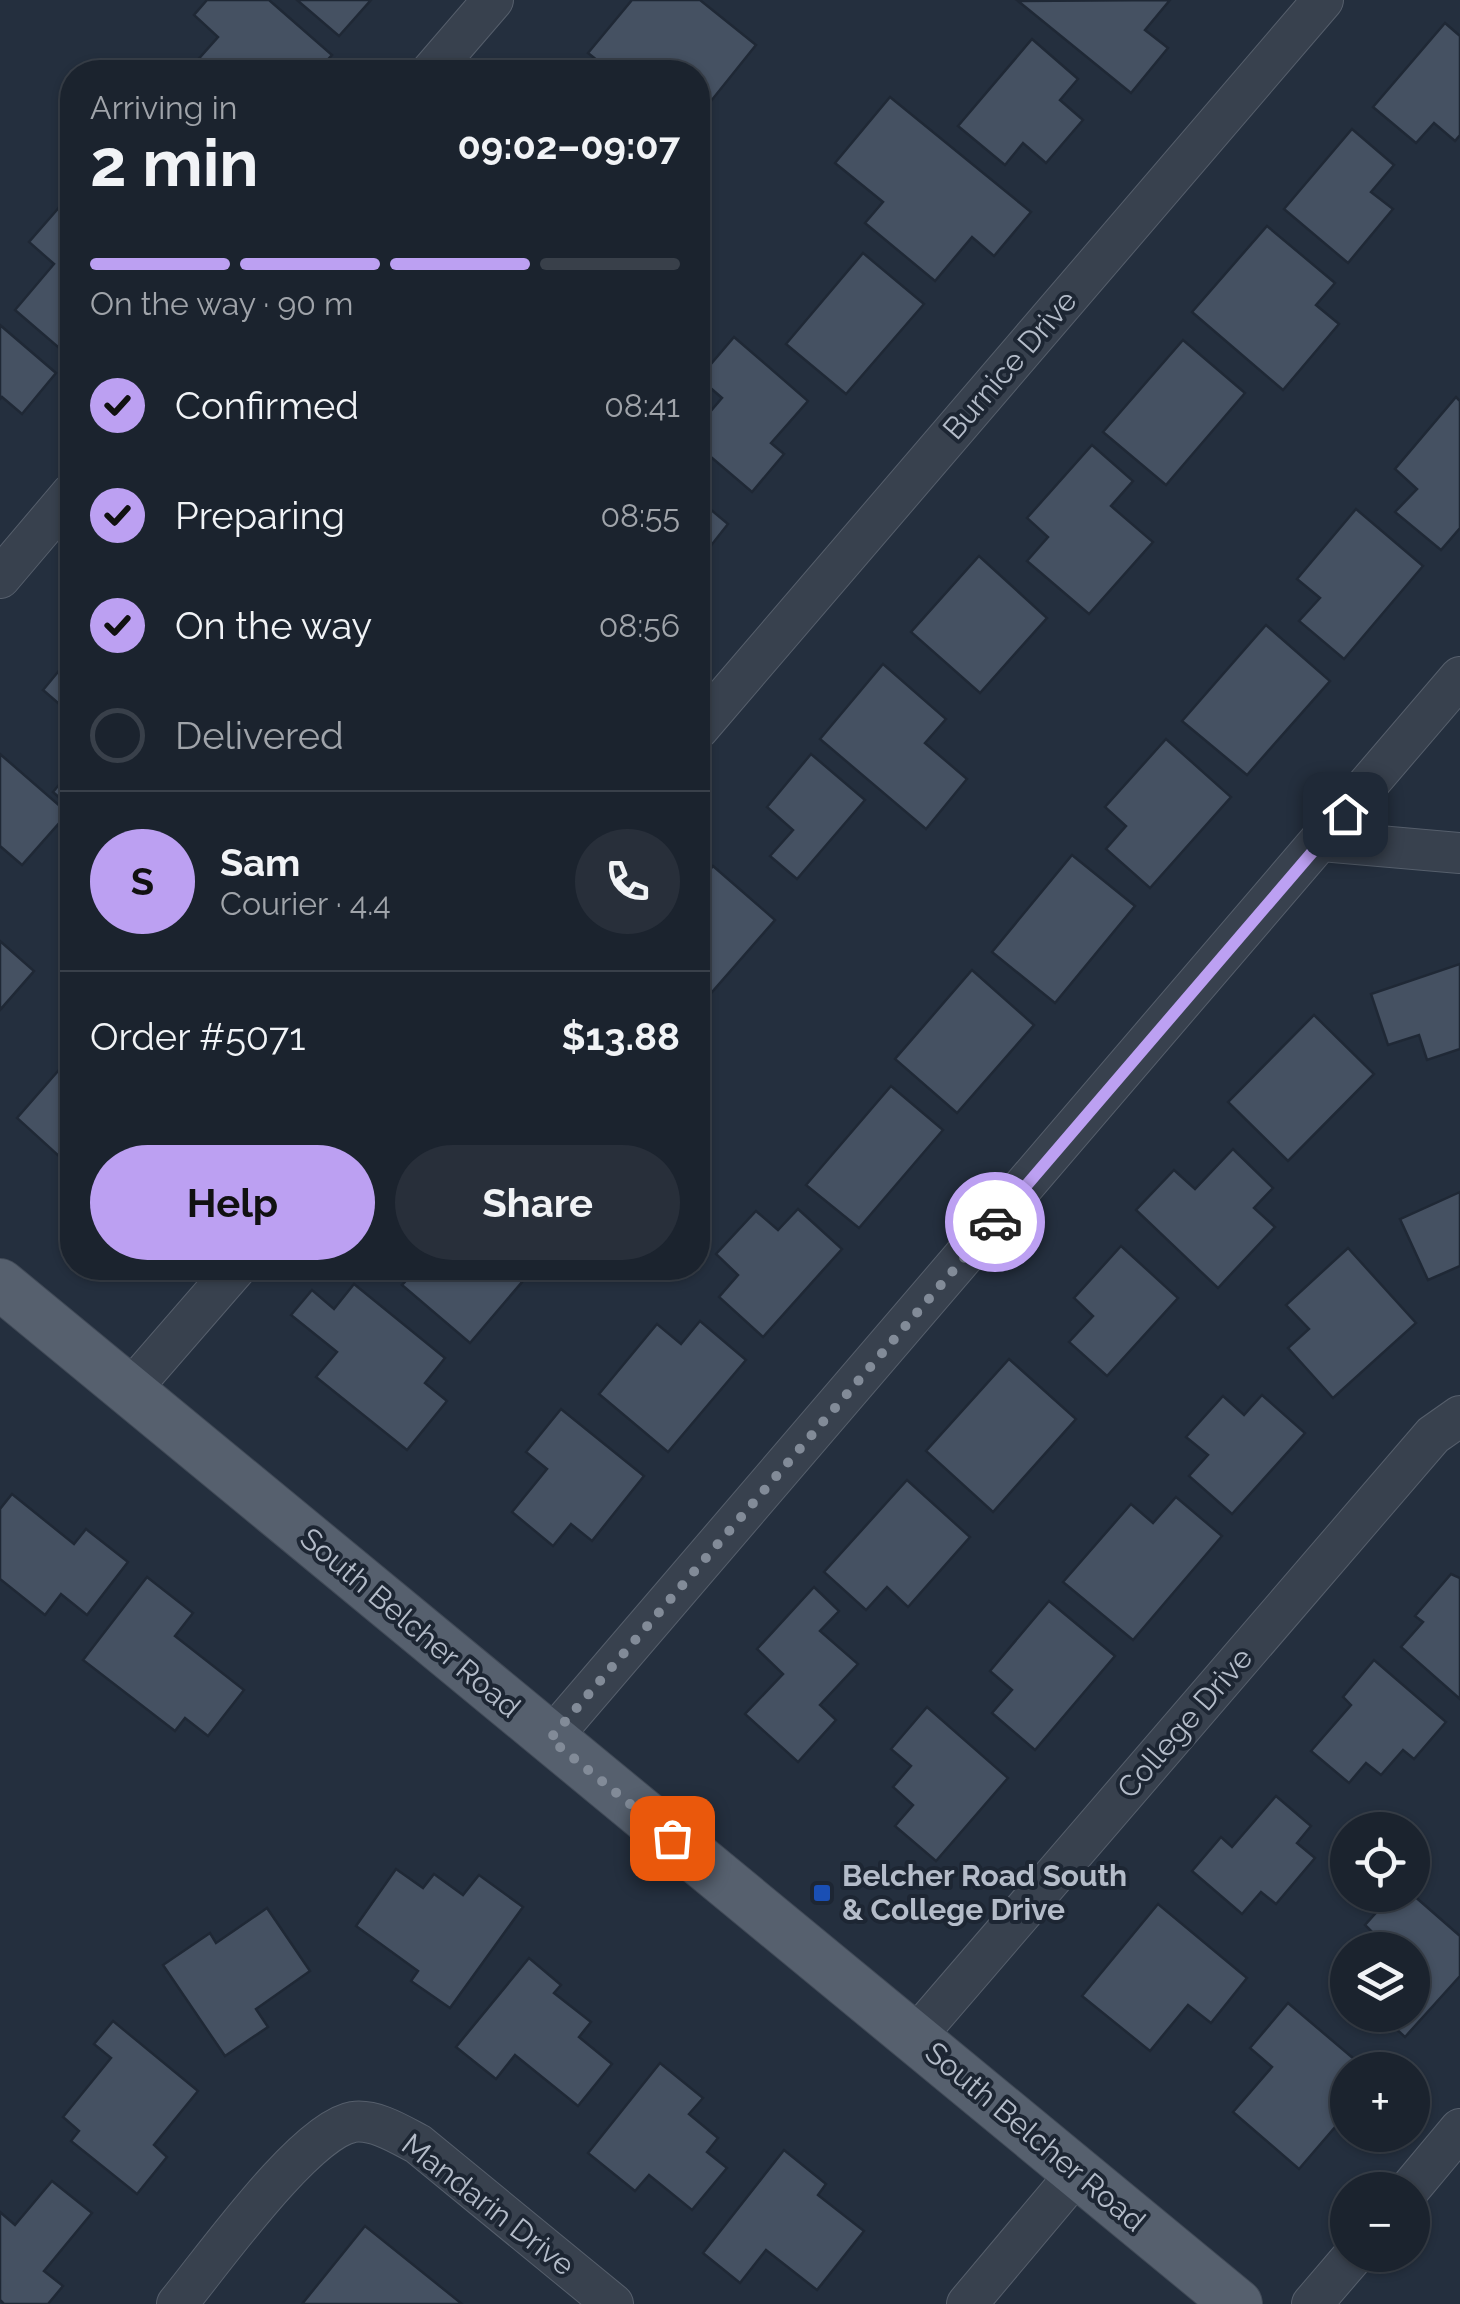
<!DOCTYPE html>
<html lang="en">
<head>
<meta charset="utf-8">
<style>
	:root { --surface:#1b232e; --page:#282f3a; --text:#f1f3f6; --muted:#a0a4aa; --line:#39404a; --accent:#bca0f2 }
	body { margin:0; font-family:Raleway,sans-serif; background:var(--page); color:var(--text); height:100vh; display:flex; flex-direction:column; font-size:38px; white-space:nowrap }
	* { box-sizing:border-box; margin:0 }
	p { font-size:32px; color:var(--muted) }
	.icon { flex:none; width:55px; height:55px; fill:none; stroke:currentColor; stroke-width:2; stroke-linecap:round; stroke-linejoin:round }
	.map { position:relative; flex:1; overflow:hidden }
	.drawer { position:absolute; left:60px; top:60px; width:650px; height:1220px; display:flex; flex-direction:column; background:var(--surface); border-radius:40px; box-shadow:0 2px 8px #0004,0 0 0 2px var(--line) }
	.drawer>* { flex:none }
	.tools { position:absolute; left:1330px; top:1812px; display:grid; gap:20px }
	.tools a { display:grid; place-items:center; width:100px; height:100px; border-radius:50%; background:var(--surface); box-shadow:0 2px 8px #0004,0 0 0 2px var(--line); font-size:50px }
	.pin { position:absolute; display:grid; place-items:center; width:85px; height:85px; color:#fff; margin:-42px; border-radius:20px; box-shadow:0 5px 15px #0006 }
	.courier { position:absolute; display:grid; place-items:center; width:100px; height:100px; margin:-50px; border:8px solid #bca0f2; border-radius:50%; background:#fff; color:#222; box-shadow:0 2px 12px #0007 }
	.summary em { font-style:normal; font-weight:700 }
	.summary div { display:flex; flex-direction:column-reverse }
	.summary { display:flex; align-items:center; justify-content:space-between; height:170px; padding:0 30px }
	h1 { font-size:65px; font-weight:700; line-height:75px }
	.bar { display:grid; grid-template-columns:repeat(4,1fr); gap:15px 10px; align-content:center; height:120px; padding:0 30px }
	.bar i { height:12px; border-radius:8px; background:var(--line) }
	.bar .current { background:var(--accent) }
	.bar p { grid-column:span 4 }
	.line { display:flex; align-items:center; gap:25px; padding:0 30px; border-top:2px solid var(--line) }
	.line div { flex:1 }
	.round { display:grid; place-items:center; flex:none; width:105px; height:105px; border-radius:52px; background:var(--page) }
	ol { padding:0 30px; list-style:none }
	li { display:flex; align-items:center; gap:30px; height:110px }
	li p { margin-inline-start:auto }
	li .icon { padding:10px; border-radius:50%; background:var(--accent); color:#111; stroke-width:4 }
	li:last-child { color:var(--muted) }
	li i { width:55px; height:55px; border:5px solid var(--line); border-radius:50% }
	.cta { display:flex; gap:20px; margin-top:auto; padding:20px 30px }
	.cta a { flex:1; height:115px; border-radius:60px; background:var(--accent); color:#111; font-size:40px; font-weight:700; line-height:115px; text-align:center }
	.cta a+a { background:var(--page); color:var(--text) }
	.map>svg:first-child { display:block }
	.building { fill:#455162; stroke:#1f2835; stroke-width:2.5 }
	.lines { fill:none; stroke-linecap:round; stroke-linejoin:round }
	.minor-casing { stroke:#565f6c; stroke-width:42 }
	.major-casing { stroke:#414a57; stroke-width:52 }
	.minor { stroke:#38414e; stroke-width:40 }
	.major { stroke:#56606e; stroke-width:50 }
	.done { stroke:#828b98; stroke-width:10; stroke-dasharray:0 18 }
	.route { stroke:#bca0f2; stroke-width:12 }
	.transit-dot { fill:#1a4fb4; stroke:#1d2633; stroke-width:4 }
	.labels { text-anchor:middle; stroke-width:8; stroke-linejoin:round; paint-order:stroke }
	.street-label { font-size:30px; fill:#b4bcc9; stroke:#1d2633 }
	.poi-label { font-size:30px; font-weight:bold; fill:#b4bcc9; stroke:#1d2633; text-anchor:start }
</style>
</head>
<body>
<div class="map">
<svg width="1460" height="2304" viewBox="0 0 1460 2304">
	<rect width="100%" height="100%" fill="#242f3e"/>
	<g class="building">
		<path d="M207,0H269L332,55L316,72H187L218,37L194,15Z"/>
		<path d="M297,0H371L339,36Z"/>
		<path d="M632,0H700L756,45L703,111L698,106V72H612L588,53Z"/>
		<path d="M1170,0L1145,30L1168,48L1131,93L1018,1Z"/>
		<path d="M1445,23L1460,36V135L1455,141L1434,123L1416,143L1373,107Z"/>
		<path d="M1032,39L1078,79L1060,100L1083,120L1046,163L1023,143L1005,165L958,126Z"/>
		<path d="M890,97L1031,212L994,256L972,237L935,281L865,223L883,202L835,163Z"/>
		<path d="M1352,129L1394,165L1371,192L1393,209L1348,263L1284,209Z"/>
		<path d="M69,196L72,199V344L65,353L15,310L54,264L29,242Z"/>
		<path d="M1267,226L1335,283L1316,305L1339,324L1283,390L1192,312Z"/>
		<path d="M863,253L924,304L846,394L786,344Z"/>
		<path d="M0,325L56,373L22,414L2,397L0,399Z"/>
		<path d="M734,337L808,401L771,443L784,454L752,492L698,446V426L722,398L699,378Z"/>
		<path d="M1183,340L1245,393L1166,485L1103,432Z"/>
		<path d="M1456,397L1460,401V528L1441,550L1395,512L1417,489L1395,469Z"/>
		<path d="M1092,445L1133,481L1111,506L1153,542L1089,614L1027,561L1048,537L1027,518Z"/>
		<path d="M698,499L728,524L698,562Z"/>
		<path d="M1356,509L1423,566L1344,659L1299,621L1320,598L1297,579Z"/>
		<path d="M979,556L1047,618L980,693L911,632Z"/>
		<path d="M1266,625L1330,681L1247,775L1182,721Z"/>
		<path d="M72,655V715L43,690Z"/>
		<path d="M883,664L946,719L925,743L967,779L926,829L820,739Z"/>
		<path d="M1166,739L1231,797L1150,888L1106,849L1126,826L1105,807Z"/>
		<path d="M0,754L68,813L22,865L0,846Z"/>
		<path d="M811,754L865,800L797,879L770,856L793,830L767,807Z"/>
		<path d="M72,769V809L53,792Z"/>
		<path d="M1072,855L1135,906L1055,1003L992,952Z"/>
		<path d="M713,866L775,920L705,1000L698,994V884Z"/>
		<path d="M0,941L34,971L0,1010Z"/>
		<path d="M1460,964V1049L1427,1060L1419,1035L1388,1045L1371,994Z"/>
		<path d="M972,970L1034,1025L957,1113L895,1059Z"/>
		<path d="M1314,1015L1374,1074L1288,1161L1228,1102Z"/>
		<path d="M72,1055V1168L17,1118Z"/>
		<path d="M891,1086L943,1130L859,1228L806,1185Z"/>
		<path d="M1233,1149L1273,1188L1254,1208L1275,1227L1218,1288L1136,1210L1174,1170L1195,1189Z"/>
		<path d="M1460,1192V1266L1428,1280L1400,1219Z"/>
		<path d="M798,1209L842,1249L763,1337L719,1297L738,1275L716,1254L756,1211L778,1230Z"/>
		<path d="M1121,1246L1178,1298L1107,1376L1069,1342L1093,1316L1074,1298Z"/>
		<path d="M1348,1248L1416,1323L1333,1398L1288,1348L1309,1329L1286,1305Z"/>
		<path d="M418,1268H534L470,1343L402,1285Z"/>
		<path d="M354,1284L445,1358L425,1383L447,1401L407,1450L316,1377L337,1352L291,1315L312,1290L334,1309Z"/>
		<path d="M700,1321L746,1360L668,1452L599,1394L657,1324L681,1344Z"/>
		<path d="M1009,1359L1076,1419L993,1512L926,1451Z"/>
		<path d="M1262,1395L1305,1433L1232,1514L1189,1476L1208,1455L1186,1437L1223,1396L1244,1415Z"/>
		<path d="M561,1409L644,1476L592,1541L571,1524L553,1546L512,1512L547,1469L526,1452Z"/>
		<path d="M907,1480L970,1537L908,1607L887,1587L866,1610L824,1572Z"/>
		<path d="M12,1494L74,1544L86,1529L128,1562L87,1615L61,1594L45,1615L0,1579V1509Z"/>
		<path d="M1176,1497L1222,1536L1133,1640L1063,1582L1131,1504L1153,1523Z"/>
		<path d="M1451,1574L1460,1578V1699L1401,1647L1423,1622L1415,1616Z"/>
		<path d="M147,1577L193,1613L175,1636L244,1690L208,1736L185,1718L175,1731L83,1660Z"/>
		<path d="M814,1587L839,1611L820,1631L858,1664L820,1705L836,1720L798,1762L745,1714L783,1674L757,1649Z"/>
		<path d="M1049,1601L1115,1656L1035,1750L992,1713L1012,1690L990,1671Z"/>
		<path d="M1374,1660L1446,1722L1414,1759L1403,1750L1381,1775L1366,1763L1349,1783L1311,1751L1351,1705L1343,1697Z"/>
		<path d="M927,1707L1008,1778L936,1861L895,1826L913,1805L893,1787L911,1766L891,1749Z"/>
		<path d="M1276,1796L1311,1826L1297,1843L1315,1858L1276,1904L1261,1892L1242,1914L1192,1871L1221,1837L1232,1847Z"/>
		<path d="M396,1869L423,1888L434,1874L463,1895L479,1875L523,1907L450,2008L411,1981L418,1971L356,1926Z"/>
		<path d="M1412,1894L1460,1936V1976L1405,2037L1381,2015H1412V1950H1390L1365,1925L1392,1895Z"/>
		<path d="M1158,1904L1247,1978L1211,2023L1188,2005L1150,2051L1082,1996Z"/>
		<path d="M267,1908L310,1971L256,2009L268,2027L225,2056L163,1965L210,1933L216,1943Z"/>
		<path d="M529,1958L561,1985L554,1993L591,2022L579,2037L612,2064L578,2106L515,2055L496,2079L456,2047Z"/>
		<path d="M1288,2003L1367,2070H1348V2112L1299,2169L1233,2112L1272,2067L1250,2048Z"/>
		<path d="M113,2021L198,2091L154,2145L167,2157L137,2194L71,2141L79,2131L63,2117L111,2058L94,2044Z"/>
		<path d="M660,2063L703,2098L689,2114L718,2138L707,2152L727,2168L692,2210L649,2175L635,2191L588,2153Z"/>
		<path d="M784,2150L826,2184L818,2195L864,2231L817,2290L766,2250L740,2283L703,2253Z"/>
		<path d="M52,2181L92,2213L44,2271L63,2286L48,2304H4L0,2300V2212L15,2225Z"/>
		<path d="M365,2226L462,2304H302Z"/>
	</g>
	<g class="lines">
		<g class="minor-casing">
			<g id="minor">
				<path d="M431,72L493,0"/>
				<path d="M0,578L72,493"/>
				<path d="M698,729L1323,0"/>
				<path d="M1322,841L1460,853"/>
				<path d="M130,1390L236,1268"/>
				<path d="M550,1739L1460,677"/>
				<path d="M915,2037L1433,1435L1460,1416"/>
				<path d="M1409,2190L1460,2129"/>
				<path d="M177,2304C211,2263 305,2130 353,2122C375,2119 399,2134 418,2144L613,2304"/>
				<path d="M967,2304L1077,2173"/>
				<path d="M1312,2304L1354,2255"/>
			</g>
		</g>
		<g class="major-casing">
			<path id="major" d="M0,1284L1237,2304"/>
		</g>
		<use href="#minor" class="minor"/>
		<use href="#major" class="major"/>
	</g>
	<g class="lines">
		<path class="done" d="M672,1838L550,1739L995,1222"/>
		<path class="route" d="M995,1222L1345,814"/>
	</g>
	<rect class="transit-dot" x="812" y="1883" width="20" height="20" rx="5"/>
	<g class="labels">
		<g class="street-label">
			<text transform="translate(1010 365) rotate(-49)" y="10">Burnice Drive</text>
			<text transform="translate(410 1623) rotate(40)" y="10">South Belcher Road</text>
			<text transform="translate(1185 1723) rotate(-49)" y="10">College Drive</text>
			<text transform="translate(1035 2137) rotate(40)" y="10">South Belcher Road</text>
			<text transform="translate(488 2205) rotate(38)" y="10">Mandarin Drive</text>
		</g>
		<g class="poi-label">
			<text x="842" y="1886">Belcher Road South<tspan x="842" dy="34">&amp; College Drive</tspan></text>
		</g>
	</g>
</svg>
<div class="tools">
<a><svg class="icon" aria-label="locate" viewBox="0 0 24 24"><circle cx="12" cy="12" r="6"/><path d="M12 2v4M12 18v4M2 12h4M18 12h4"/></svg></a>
<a><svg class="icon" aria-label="layers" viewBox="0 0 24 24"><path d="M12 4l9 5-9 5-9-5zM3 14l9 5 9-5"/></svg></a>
<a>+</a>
<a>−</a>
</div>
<div class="pin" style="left:672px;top:1838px;background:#ea580c"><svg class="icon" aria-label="bag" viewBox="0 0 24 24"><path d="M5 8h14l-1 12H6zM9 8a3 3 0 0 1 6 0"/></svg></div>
<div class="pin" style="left:1345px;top:814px;background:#1f2937"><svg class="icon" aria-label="home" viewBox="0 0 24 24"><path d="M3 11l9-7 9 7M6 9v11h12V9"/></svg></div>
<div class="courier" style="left:995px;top:1222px"><svg class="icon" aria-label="car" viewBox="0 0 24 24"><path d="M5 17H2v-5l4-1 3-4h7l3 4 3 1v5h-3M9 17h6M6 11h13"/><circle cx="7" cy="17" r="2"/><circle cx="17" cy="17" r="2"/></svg></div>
<section class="drawer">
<div class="summary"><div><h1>2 min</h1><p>Arriving in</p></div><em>09:02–09:07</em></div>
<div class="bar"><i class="current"></i><i class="current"></i><i class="current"></i><i></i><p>On the way · 90 m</p></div>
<ol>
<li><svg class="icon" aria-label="check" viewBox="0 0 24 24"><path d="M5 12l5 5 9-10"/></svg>Confirmed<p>08:41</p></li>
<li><svg class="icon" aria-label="check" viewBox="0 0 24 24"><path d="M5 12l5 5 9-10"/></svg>Preparing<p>08:55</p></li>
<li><svg class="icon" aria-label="check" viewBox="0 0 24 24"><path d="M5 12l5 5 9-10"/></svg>On the way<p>08:56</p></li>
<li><i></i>Delivered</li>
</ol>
<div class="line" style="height:180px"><b class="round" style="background:var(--accent);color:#111">S</b><div><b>Sam</b><p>Courier · 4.4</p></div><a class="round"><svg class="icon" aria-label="phone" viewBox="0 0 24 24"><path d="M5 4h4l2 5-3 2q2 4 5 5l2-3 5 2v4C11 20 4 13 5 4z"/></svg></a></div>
<div class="line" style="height:130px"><div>Order #5071</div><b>$13.88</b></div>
<div class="cta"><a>Help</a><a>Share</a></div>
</section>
</div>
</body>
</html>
